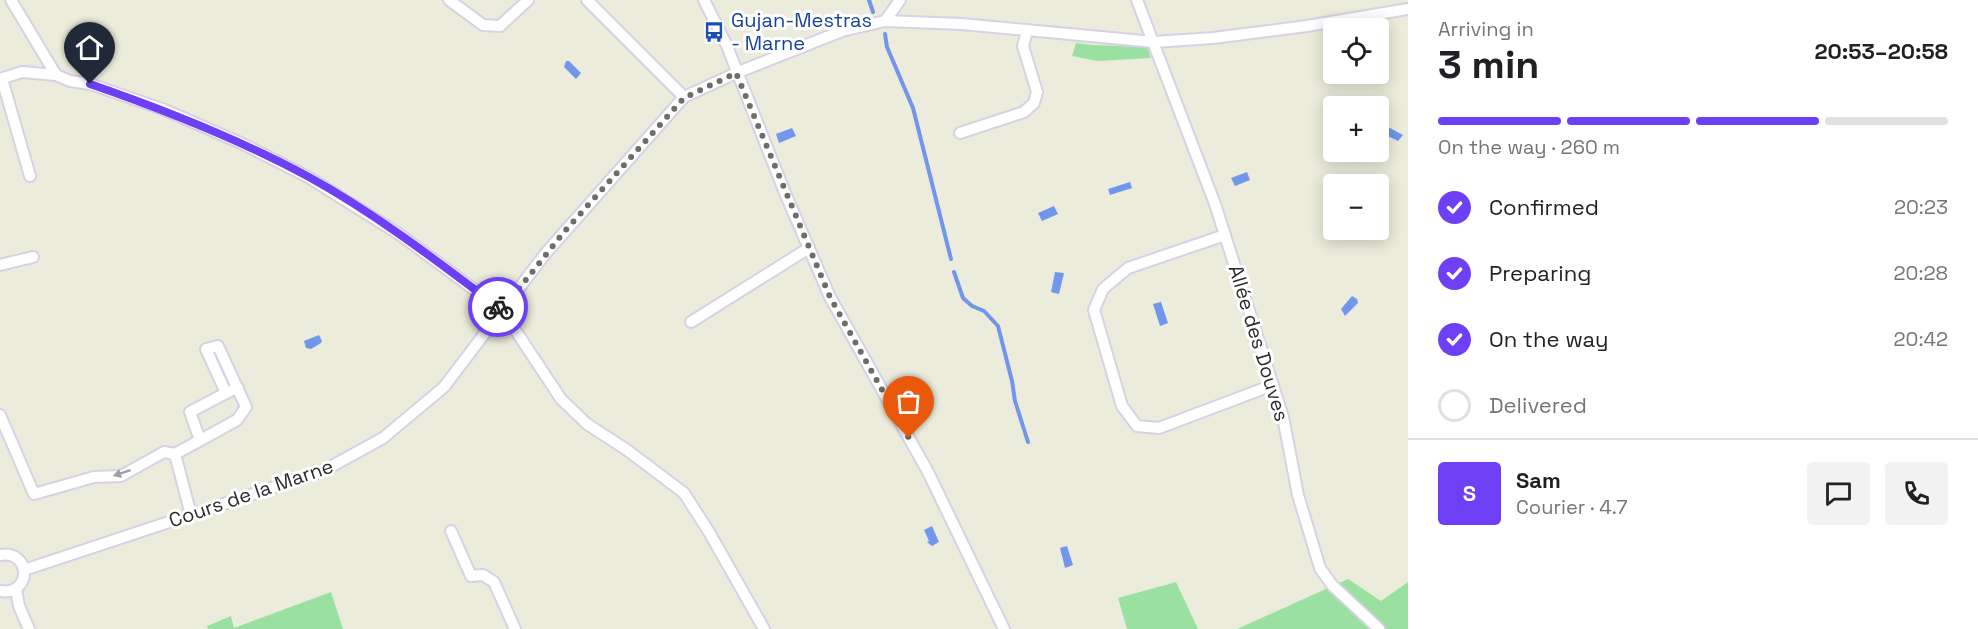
<!DOCTYPE html>
<html lang="en">
<head>
<meta charset="utf-8">
<style>
	:root { --surface:#fff; --page:#f2f2f2; --text:#202124; --muted:#757577; --line:#e0e0e0; --accent:#6e40f5 }
	body { margin:0; font-family:"Space Grotesk",sans-serif; background:var(--page); color:var(--text); height:100vh; display:flex; flex-direction:column; font-size:22px; white-space:nowrap }
	* { box-sizing:border-box; margin:0 }
	p { font-size:20px; color:var(--muted) }
	.icon { flex:none; width:33px; height:33px; fill:none; stroke:currentColor; stroke-width:2; stroke-linecap:round; stroke-linejoin:round }
	.map { position:relative; flex:1; overflow:hidden }
	.side { display:flex; flex-direction:column; background:var(--surface); width:570px }
	.side>* { flex:none }
	.tools { position:absolute; left:1323px; top:18px; display:grid; gap:12px }
	.tools a { display:grid; place-items:center; width:66px; height:66px; border-radius:6px; background:var(--surface); box-shadow:0 3px 15px #0003; font-size:30px }
	.pin { position:absolute; display:grid; place-items:center; width:51px; height:51px; color:#fff; margin:-62px -26px; border-radius:50% 50% 50% 0; rotate:-45deg; box-shadow:0 0 6px #0007 }
	.pin .icon { rotate:45deg }
	.courier { position:absolute; display:grid; place-items:center; width:60px; height:60px; margin:-30px; border:4px solid #6e40f5; border-radius:50%; background:#fff; color:#222; box-shadow:0 2px 8px #0007 }
	.headline em { font-style:normal; font-weight:800 }
	.headline div { display:flex; flex-direction:column-reverse }
	.headline { display:flex; align-items:center; justify-content:space-between; height:102px; padding:0 30px }
	h1 { font-size:39px; font-weight:800; line-height:45px }
	.bar { display:grid; grid-template-columns:repeat(4,1fr); gap:9px 6px; align-content:center; height:72px; padding:0 30px }
	.bar i { height:8px; border-radius:4px; background:var(--line) }
	.bar .active { background:var(--accent) }
	.bar p { grid-column:span 4 }
	.line { display:flex; align-items:center; gap:15px; padding:0 30px; border-top:2px solid var(--line) }
	.line div { flex:1 }
	.round { display:grid; place-items:center; flex:none; width:63px; height:63px; border-radius:6px; background:var(--page) }
	ol { padding:0 30px; list-style:none }
	li { display:flex; align-items:center; gap:18px; height:66px }
	li p { margin-inline-start:auto }
	li .icon { padding:6px; border-radius:50%; background:var(--accent); color:#fff; stroke-width:4 }
	li:last-child { color:var(--muted) }
	li i { width:33px; height:33px; border:3px solid var(--line); border-radius:50% }
	main { display:flex; flex:1; min-height:0 }
	.map>svg:first-child { display:block }
	.green { fill:#9ae1a1 }
	.water { fill:#7296eb }
	.lines { fill:none; stroke-linecap:round; stroke-linejoin:round }
	.stream { stroke:#7296eb; stroke-width:4 }
	.street-casing { stroke:#d6d2e3; stroke-width:14 }
	.street { stroke:#fff; stroke-width:10 }
	.oneway { fill:#9f9f9f }
	.done { stroke:#6e6e68; stroke-width:6; stroke-dasharray:0 10.8 }
	.route { stroke:#6e40f5; stroke-width:8 }
	.labels { text-anchor:middle; stroke-width:6; stroke-linejoin:round; paint-order:stroke }
	.transit-label { font-size:20px; fill:#164399; stroke:#fff; text-anchor:start }
	.street-label { font-size:20px; fill:#2a2a2a; stroke:#fff }
</style>
</head>
<body>
<main>
<div class="map">
<svg width="1408" height="629" viewBox="0 0 1408 629">
	<rect width="100%" height="100%" fill="#ececdc"/>
	<g class="green">
		<path d="M1076,43L1092,45L1147,47L1151,58L1097,61L1072,56Z"/>
		<path d="M1348,579L1381,601L1408,582V629H1237Z"/>
		<path d="M1176,582L1198,629H1127L1118,598Z"/>
		<path d="M331,592L343,629H208L207,626L231,616L234,628Z"/>
	</g>
	<g class="water">
		<path d="M566,61H569L581,73L576,79L564,67Z"/>
		<path d="M792,128L796,136L779,143L776,134Z"/>
		<path d="M1390,128L1403,135L1398,141L1390,137L1386,138L1384,130Z"/>
		<path d="M1247,172L1250,180L1235,186L1231,178Z"/>
		<path d="M1130,182L1132,188L1110,195L1108,189Z"/>
		<path d="M1054,206L1058,214L1042,221L1038,213Z"/>
		<path d="M1055,272L1064,273L1059,294L1051,292Z"/>
		<path d="M1352,296L1357,299L1358,303L1345,316L1341,309Z"/>
		<path d="M1161,302L1168,323L1160,326L1153,304Z"/>
		<path d="M319,335L322,341L321,343L311,349L306,348L304,341Z"/>
		<path d="M932,526L939,542L932,546L927,542L929,541L924,530Z"/>
		<path d="M1067,546L1073,565L1065,568L1060,548Z"/>
	</g>
	<g class="lines">
		<g class="stream">
			<path d="M869,0L873,12"/>
			<path d="M885,34L887,47L913,108L951,259"/>
			<path d="M954,272L963,298L972,306L984,311L998,326L1012,381L1015,401L1028,442"/>
		</g>
		<g class="street-casing">
			<g id="street">
				<path d="M11,0L56,75"/>
				<path d="M449,0L483,25L500,26L528,0"/>
				<path d="M587,0L684,97"/>
				<path d="M704,0L727,46L785,193L830,297L928,472L1004,629"/>
				<path d="M1137,0L1215,204L1283,417L1298,495L1320,568L1332,585L1379,629"/>
				<path d="M885,21L900,0"/>
				<path d="M0,79L22,72L56,75L70,81L90,84L165,110L243,144L308,177L399,234L502,310L561,399L587,424L627,450L684,493L709,532L764,629"/>
				<path d="M2,79L30,176"/>
				<path d="M960,133L1024,112L1034,103L1037,92L1023,46L1027,31"/>
				<path d="M1225,235L1128,268L1103,289L1094,310L1122,406L1137,426L1159,428L1273,385"/>
				<path d="M0,265L33,257"/>
				<path d="M691,322L809,248"/>
				<path d="M0,415L34,494L94,477L121,476L164,452L175,454L237,420L246,407L218,346L206,349L226,393L238,388"/>
				<path d="M200,440L190,412L226,393"/>
				<path d="M175,454L191,515"/>
				<path d="M451,531L471,576L483,575L494,582L515,629"/>
				<path d="M0,555C32,550 32,596 0,591"/>
				<path d="M24,570L323,471L383,438L444,387L545,254L684,97L736,73L842,31L885,21L962,24L1154,42L1213,38L1307,26L1408,9"/>
				<path d="M16,589L19,606L29,629"/>
			</g>
		</g>
		<use href="#street" class="street"/>
	</g>
	<defs><path id="oneway-solid" d="M-6-.8H1V-3.2L6.5 0L1 3.2V.8H-6Z" transform="scale(1.5)"/></defs>
	<use class="oneway" href="#oneway-solid" transform="translate(122 473) rotate(162)"/>
	<g class="lines">
		<path class="done" d="M498,307L502,310L564,232L684,98L736,73L830,297L909,438"/>
		<path class="route" d="M90,84C165,110 239,139 309,177C376,214 437,261 498,307"/>
	</g>
	<defs>
		<g id="bus-bare" transform="scale(1.62)"><path d="M-5-6H5V4H4V6H2V4H-2V6H-4V4H-5ZM-3.5-4V0h7V-4ZM-3.5 1.2v1.5H-2V1.2ZM2 1.2v1.5H3.5V1.2Z" fill="#1a4fb4" stroke="#fff" stroke-width="2.5" paint-order="stroke"/></g>
	</defs>
	<g fill-rule="evenodd">
		<use href="#bus-bare" x="714" y="32"/>
	</g>
	<g class="labels">
		<g class="transit-label">
			<text x="731" y="27">Gujan-Mestras<tspan x="731" dy="23">- Marne</tspan></text>
		</g>
		<g class="street-label">
			<text transform="translate(1259 343) rotate(73)" y="7">Allée des Douves</text>
			<text transform="translate(251 493) rotate(-19)" y="7">Cours de la Marne</text>
		</g>
	</g>
</svg>
<div class="tools">
<a><svg class="icon" aria-label="locate" viewBox="0 0 24 24"><circle cx="12" cy="12" r="6"/><path d="M12 2v4M12 18v4M2 12h4M18 12h4"/></svg></a>
<a>+</a>
<a>−</a>
</div>
<div class="pin" style="left:909px;top:438px;background:#ea580c"><svg class="icon" aria-label="bag" viewBox="0 0 24 24"><path d="M5 8h14l-1 12H6zM9 8a3 3 0 0 1 6 0"/></svg></div>
<div class="pin" style="left:90px;top:84px;background:#1f2937"><svg class="icon" aria-label="home" viewBox="0 0 24 24"><path d="M3 11l9-7 9 7M6 9v11h12V9"/></svg></div>
<div class="courier" style="left:498px;top:307px"><svg class="icon" aria-label="bike" viewBox="0 0 24 24"><circle cx="6" cy="16" r="4"/><circle cx="18" cy="16" r="4"/><path d="M6 16l4-8h5l3 8M10 8l3 8H6M13 5h3"/></svg></div>
</div>
<section class="side">
<div class="headline"><div><h1>3 min</h1><p>Arriving in</p></div><em>20:53–20:58</em></div>
<div class="bar"><i class="active"></i><i class="active"></i><i class="active"></i><i></i><p>On the way · 260 m</p></div>
<ol>
<li><svg class="icon" aria-label="check" viewBox="0 0 24 24"><path d="M5 12l5 5 9-10"/></svg>Confirmed<p>20:23</p></li>
<li><svg class="icon" aria-label="check" viewBox="0 0 24 24"><path d="M5 12l5 5 9-10"/></svg>Preparing<p>20:28</p></li>
<li><svg class="icon" aria-label="check" viewBox="0 0 24 24"><path d="M5 12l5 5 9-10"/></svg>On the way<p>20:42</p></li>
<li><i></i>Delivered</li>
</ol>
<div class="line" style="height:108px"><b class="round" style="background:var(--accent);color:#fff">S</b><div><b>Sam</b><p>Courier · 4.7</p></div><a class="round"><svg class="icon" aria-label="chat" viewBox="0 0 24 24"><path d="M4 5h16v11H9l-5 4z"/></svg></a><a class="round"><svg class="icon" aria-label="phone" viewBox="0 0 24 24"><path d="M5 4h4l2 5-3 2q2 4 5 5l2-3 5 2v4C11 20 4 13 5 4z"/></svg></a></div>
</section>
</main>
</body>
</html>
